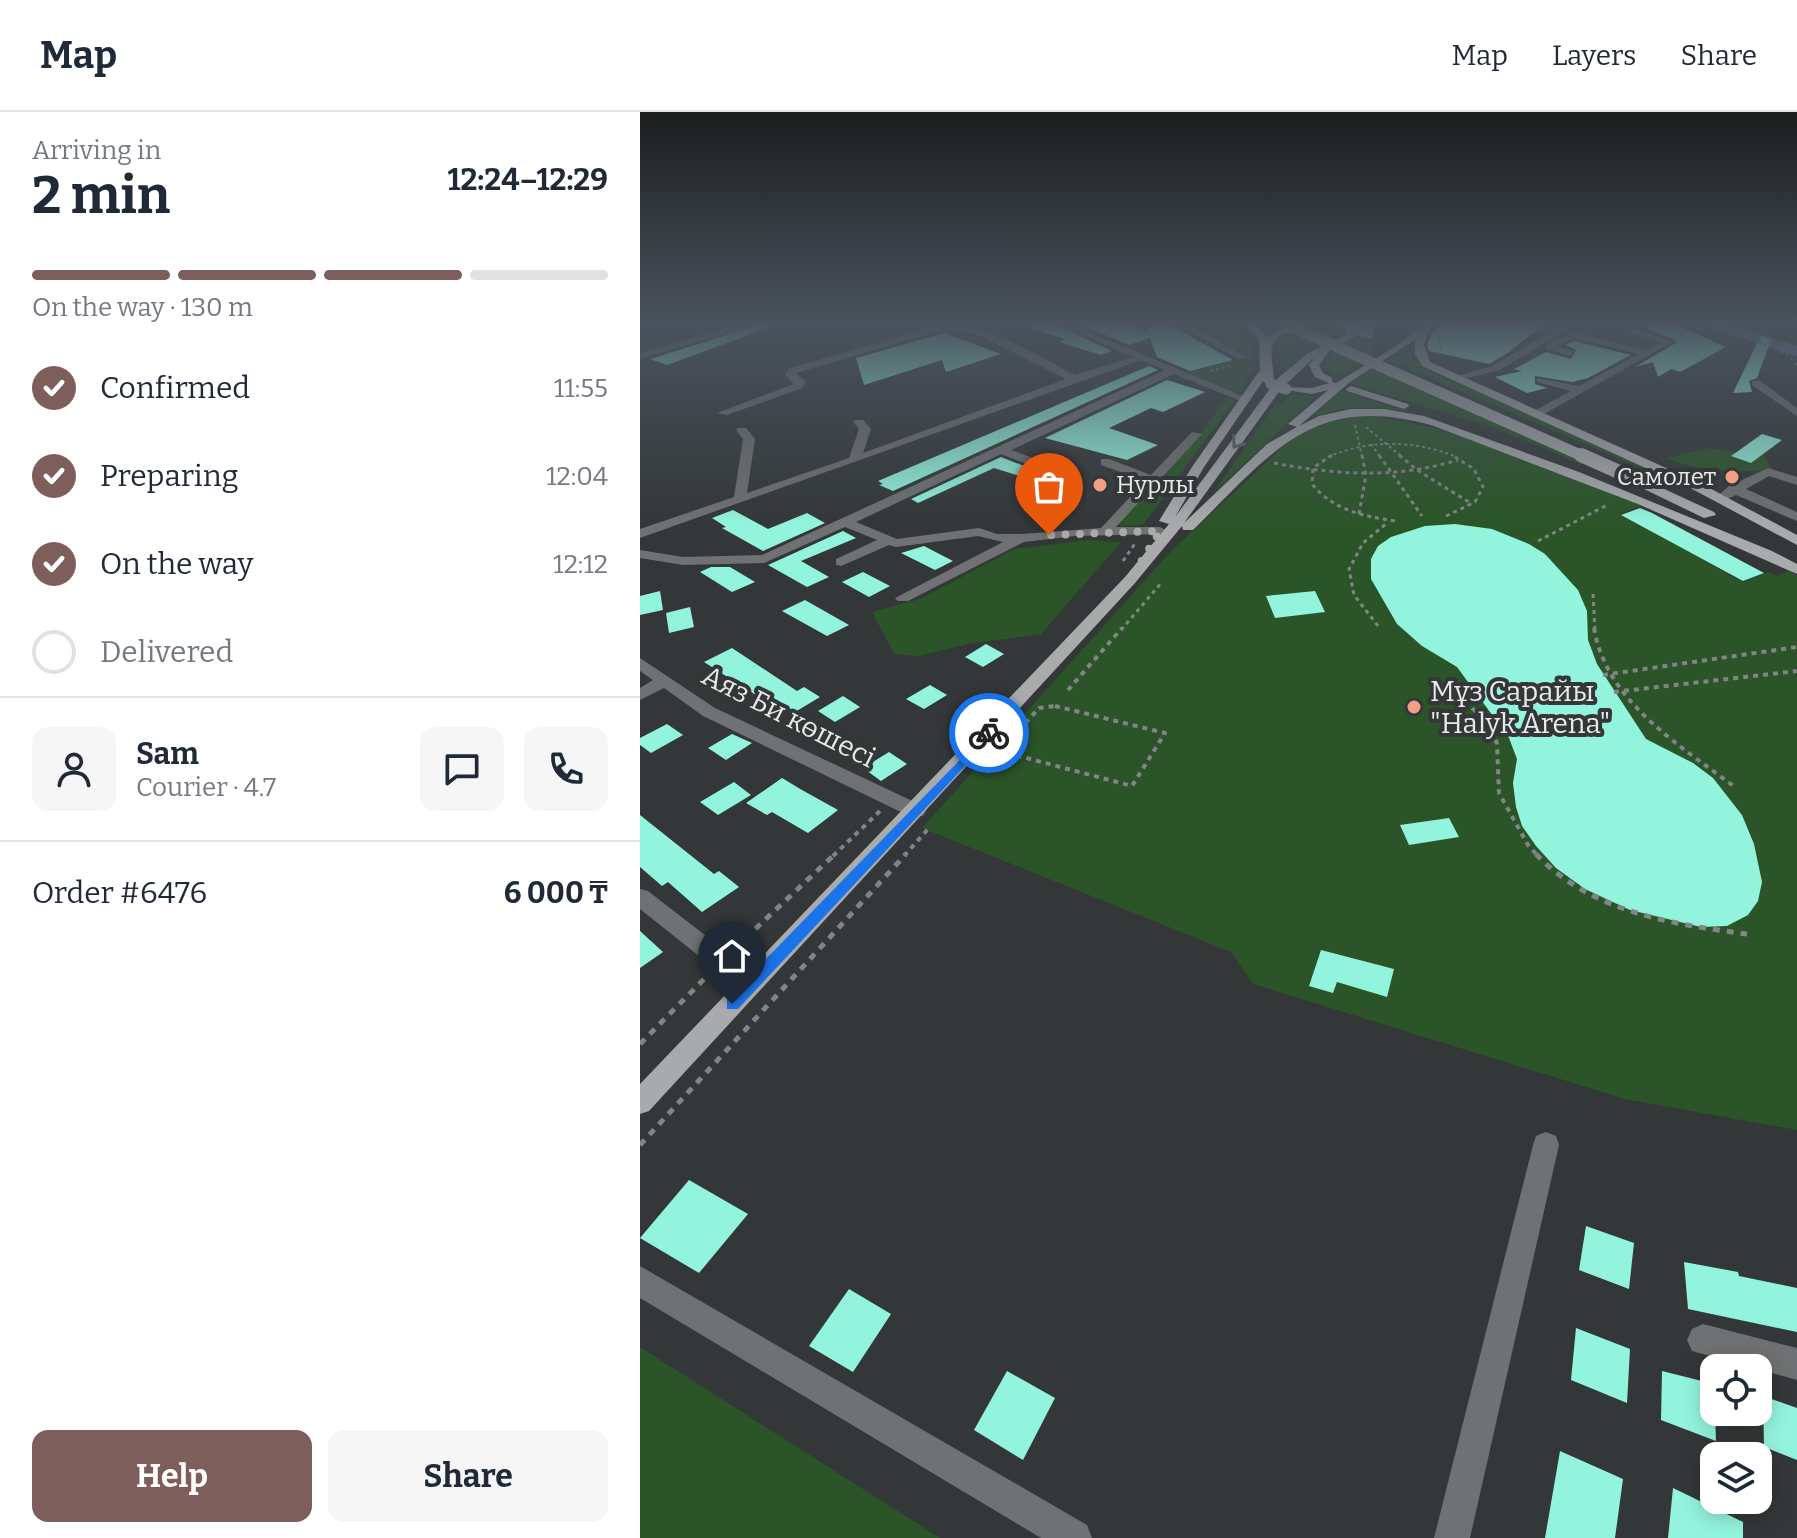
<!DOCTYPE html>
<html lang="en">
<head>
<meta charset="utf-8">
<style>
	:root { --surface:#fff; --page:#f6f6f7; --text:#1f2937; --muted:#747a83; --line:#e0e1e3; --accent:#7e5e5a }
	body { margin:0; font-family:Bitter,serif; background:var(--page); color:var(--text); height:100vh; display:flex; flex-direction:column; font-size:30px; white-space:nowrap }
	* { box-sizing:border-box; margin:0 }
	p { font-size:26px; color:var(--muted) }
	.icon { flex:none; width:44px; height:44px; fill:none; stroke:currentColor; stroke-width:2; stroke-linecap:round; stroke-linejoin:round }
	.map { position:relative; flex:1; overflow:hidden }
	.drawer { display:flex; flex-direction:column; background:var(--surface); width:640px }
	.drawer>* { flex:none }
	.controls { position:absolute; left:1060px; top:1242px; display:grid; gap:16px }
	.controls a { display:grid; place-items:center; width:72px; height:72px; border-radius:16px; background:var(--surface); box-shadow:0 4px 20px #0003; font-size:40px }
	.pin { position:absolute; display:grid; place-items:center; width:68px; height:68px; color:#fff; margin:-82px -34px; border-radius:50% 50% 50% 0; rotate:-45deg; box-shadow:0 0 8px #0007 }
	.pin .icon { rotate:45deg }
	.courier { position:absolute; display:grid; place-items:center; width:80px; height:80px; margin:-40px; border:6px solid #1a73e8; border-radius:50%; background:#fff; color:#222; box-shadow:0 2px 10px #0007 }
	.head em { font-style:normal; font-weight:700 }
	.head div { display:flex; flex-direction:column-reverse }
	.head { display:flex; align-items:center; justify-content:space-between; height:136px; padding:0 32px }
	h1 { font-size:52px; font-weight:700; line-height:60px }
	.bar { display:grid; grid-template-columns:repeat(4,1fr); gap:12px 8px; align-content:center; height:96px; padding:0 32px }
	.bar i { height:10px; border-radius:6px; background:var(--line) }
	.bar .selected { background:var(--accent) }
	.bar p { grid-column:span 4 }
	.line { display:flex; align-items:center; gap:20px; padding:0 32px; border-top:2px solid var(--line) }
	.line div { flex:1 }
	.round { display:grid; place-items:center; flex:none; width:84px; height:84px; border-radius:16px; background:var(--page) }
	ol { padding:0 32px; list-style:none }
	li { display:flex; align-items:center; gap:24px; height:88px }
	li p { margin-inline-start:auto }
	li .icon { padding:8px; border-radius:50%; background:var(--accent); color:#fff; stroke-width:4 }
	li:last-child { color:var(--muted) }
	li i { width:44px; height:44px; border:4px solid var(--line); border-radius:50% }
	.button { display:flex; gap:16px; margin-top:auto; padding:16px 32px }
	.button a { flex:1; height:92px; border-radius:16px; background:var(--accent); color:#fff; font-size:32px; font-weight:700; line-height:92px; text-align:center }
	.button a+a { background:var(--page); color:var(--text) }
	header { display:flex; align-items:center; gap:48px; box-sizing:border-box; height:112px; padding:0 40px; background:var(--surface); border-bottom:2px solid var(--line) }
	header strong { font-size:38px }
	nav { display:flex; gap:44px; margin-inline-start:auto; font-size:28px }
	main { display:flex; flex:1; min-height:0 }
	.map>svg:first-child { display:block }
	.green { fill:#2b5528 }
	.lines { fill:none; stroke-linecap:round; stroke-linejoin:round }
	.river { fill:#7577b8; fill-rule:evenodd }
	.building { fill:#93f4dd }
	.path-far3 { stroke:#828585; stroke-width:2; stroke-dasharray:3 3; stroke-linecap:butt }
	.path-far2 { stroke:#828585; stroke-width:3; stroke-dasharray:4 4; stroke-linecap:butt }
	.path-far1 { stroke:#828585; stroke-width:4; stroke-dasharray:5 5; stroke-linecap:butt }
	.path { stroke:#828585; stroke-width:5; stroke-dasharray:7 7; stroke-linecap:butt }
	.minor { fill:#6f7172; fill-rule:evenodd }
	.major { fill:#a8aaac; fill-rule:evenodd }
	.major-bridge-far1 { stroke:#a8aaac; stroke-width:11 }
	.major-bridge { stroke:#a8aaac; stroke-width:14 }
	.oneway { stroke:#5c5f60 }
	.route { fill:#1a73e8 }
	.done { stroke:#a9abab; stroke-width:8; stroke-dasharray:0 14.4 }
	.poi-dot { fill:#f39f85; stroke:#333737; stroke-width:3 }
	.labels { text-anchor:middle; stroke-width:8; stroke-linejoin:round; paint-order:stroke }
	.far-poi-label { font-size:24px; fill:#e8eaea; stroke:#333737; text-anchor:end }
	.poi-label { font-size:28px; fill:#e8eaea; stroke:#333737; text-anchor:start }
	.street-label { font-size:28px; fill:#e8eaea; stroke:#333737 }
</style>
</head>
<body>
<header>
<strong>Map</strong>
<nav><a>Map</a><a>Layers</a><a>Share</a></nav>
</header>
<main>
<section class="drawer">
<div class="head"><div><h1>2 min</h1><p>Arriving in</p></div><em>12:24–12:29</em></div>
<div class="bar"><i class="selected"></i><i class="selected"></i><i class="selected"></i><i></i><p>On the way · 130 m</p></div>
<ol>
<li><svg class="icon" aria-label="check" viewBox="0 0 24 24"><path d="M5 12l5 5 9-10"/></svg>Confirmed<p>11:55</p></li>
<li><svg class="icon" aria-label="check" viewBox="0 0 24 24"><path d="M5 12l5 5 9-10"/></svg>Preparing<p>12:04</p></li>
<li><svg class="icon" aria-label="check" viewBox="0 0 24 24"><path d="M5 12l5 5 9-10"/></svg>On the way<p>12:12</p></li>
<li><i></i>Delivered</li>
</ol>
<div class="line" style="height:144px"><a class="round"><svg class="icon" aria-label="person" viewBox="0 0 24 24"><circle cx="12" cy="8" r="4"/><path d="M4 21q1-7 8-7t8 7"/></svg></a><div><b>Sam</b><p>Courier · 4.7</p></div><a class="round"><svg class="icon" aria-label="chat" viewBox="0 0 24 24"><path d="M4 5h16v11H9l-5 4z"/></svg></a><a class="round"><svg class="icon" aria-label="phone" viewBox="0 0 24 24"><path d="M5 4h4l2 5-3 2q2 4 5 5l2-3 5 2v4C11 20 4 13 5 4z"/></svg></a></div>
<div class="line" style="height:104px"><div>Order #6476</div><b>6 000 ₸</b></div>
<div class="button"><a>Help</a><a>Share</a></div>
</section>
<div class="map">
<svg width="1157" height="1426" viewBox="0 0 1157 1426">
	<rect width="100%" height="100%" fill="#333737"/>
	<g class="green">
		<path d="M548,212H591L613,234L614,252L583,230Z"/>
		<path d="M668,214L705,218L666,238L638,261L641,247L636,227Z"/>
		<path d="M723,224L733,232L728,245L696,265L685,253L697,238Z"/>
		<path d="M769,235L773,248L792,260L1043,370L1036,371L748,248Z"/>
		<path d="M591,250H604L614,256L599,282L546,261Z"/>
		<path d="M733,257L946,351L941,352L852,315L711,272Z"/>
		<path d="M701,279L781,303C742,294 707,291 670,306Z"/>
		<path d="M649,283L677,284L572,382L637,290L642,291Z"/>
		<path d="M586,285L595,288L503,413L480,414L479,410L561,322Z"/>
		<path d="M732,304L805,318L1003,393L980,402L1103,470L1129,460L1136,464L1149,459L1157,464V1018L985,987L613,872L591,840L282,716L532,438L654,325C680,311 702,305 732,304Z"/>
		<path d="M1070,336L1097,340L1092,345L1111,351L1123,342L1133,358C1099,360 1059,361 1027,346Z"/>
		<path d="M448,428L481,430L401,522L328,532L279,544L254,542L232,500L280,487L374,437Z"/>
		<path d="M0,1235L300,1426H0Z"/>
	</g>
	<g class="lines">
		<path class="river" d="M1061,212H1087L1157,234V245Z"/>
	</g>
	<g class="building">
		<path d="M121,212L130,215L27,253L10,247Z"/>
		<path d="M390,212H414L472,239L461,243L419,230L425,227L389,216Z"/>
		<path d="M439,212H488L507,219L506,216L528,212L593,248L550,259L517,245L510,226L489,233Z"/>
		<path d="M800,212H904L868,241L849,252L789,239L787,233L792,221Z"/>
		<path d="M1013,212H1033L1086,235L1040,260L1031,257L1018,265L1013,250L995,255L1036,231L1034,227L1006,217Z"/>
		<path d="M304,221L361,242L306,260L302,248L224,273L216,246Z"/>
		<path d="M1121,223L1131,228L1117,266L1109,269L1112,280L1093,281Z"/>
		<path d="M934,229L991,243L948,266L932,270L895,264V272L907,276L887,281L855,265L882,259L874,257L906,240L931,247L936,238L926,233Z"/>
		<path d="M509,254L518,258L253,379L239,373L243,372L238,369Z"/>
		<path d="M527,268L565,280L523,300L511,296L469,316L518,333L487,348L405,326Z"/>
		<path d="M1122,322L1142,328L1111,351L1091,344Z"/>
		<path d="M361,345L402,361L389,367L354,356L278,391L271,387Z"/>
		<path d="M1000,396L1012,401L1124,461L1103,469L981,403Z"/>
		<path d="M93,398L128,417L167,401L185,411L123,439L82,416L86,415L72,406Z"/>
		<path d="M815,412L852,417L889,432L905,442L938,478L947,499L948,528L957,552L1006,627L1053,651L1073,666L1102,703L1114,732L1122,770L1118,789L1108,803L1087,814L1061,815L990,798L945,777L916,756L896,734L882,714L876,695L873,671L877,647L869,626L817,555L782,534L757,512L731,467V447L738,434L751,425L785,414Z"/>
		<path d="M203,419L216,426L161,449L189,465L167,475L128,453Z"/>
		<path d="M284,434L313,449L295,458L261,441Z"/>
		<path d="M71,455H90L115,470L92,480L60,460Z"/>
		<path d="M223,460L250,474L229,485L202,470Z"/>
		<path d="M20,479L23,498L0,503V484Z"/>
		<path d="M675,479L685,500L635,506L626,484Z"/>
		<path d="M165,488L209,513L187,524L142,499Z"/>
		<path d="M50,495L54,515L29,521L26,501Z"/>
		<path d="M346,532L364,542L343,555L325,545Z"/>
		<path d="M92,536L157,579L164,575L180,585L155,600L126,581L119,585L64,550Z"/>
		<path d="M290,573L307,583L284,597L266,587Z"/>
		<path d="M203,584L220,595L195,610L178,599Z"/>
		<path d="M27,612L43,623L11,641L0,633V626Z"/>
		<path d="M92,622L112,631L86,648L68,636Z"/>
		<path d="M249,640L267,652L241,669L223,656Z"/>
		<path d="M142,666L162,678L198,698L168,721L132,700L127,703L106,691Z"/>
		<path d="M94,670L111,683L78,703L60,690Z"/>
		<path d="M0,703L74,762L79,759L99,775L62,800L28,770L22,774L0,755Z"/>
		<path d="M809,706L819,725L769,733L760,713Z"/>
		<path d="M0,819L23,840L0,856Z"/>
		<path d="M681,838L754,857L747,885L697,870L693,881L669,874Z"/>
		<path d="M49,1068L108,1102L59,1161L0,1126Z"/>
		<path d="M946,1114L994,1131L989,1177L939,1158Z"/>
		<path d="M1044,1150L1098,1160L1099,1164L1157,1176V1220L1048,1197Z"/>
		<path d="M209,1177L251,1202L213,1260L169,1234Z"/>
		<path d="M936,1216L990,1237L987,1291L931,1268Z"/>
		<path d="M367,1259L415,1286L383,1348L334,1318Z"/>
		<path d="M1022,1259L1074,1272L1076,1329L1021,1308Z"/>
		<path d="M1123,1284L1157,1296V1348L1124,1335Z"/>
		<path d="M920,1339L983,1367L975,1426H905Z"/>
		<path d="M1033,1376L1103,1410V1426H1028Z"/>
	</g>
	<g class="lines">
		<g class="path-far3">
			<path d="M1055,212C1088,222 1133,226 1157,253"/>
			<path d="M797,242L801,235L797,228L804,222"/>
			<path d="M570,259L593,253"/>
			<path d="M715,313L722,345"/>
			<path d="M726,315L762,345"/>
			<path d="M731,332L740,345"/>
			<path d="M688,345C729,327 775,328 817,345"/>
		</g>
		<g class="path-far2">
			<path d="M692,343L673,356L672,372C693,398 723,404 755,409"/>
			<path d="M739,343L782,404"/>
			<path d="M759,343L777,358L832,392"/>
			<path d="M634,351C697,363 756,367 818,348"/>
			<path d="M719,402L726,363L722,343"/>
			<path d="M806,404L835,390L843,375L834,357L812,343"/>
			<path d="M898,429L969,392"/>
			<path d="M483,449L496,430"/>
			<path d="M953,482L955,518"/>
			<path d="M738,514L714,483L709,457L723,431L747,411"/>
			<path d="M481,518L522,470"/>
		</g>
		<g class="path-far1">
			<path d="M954,516C966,590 1041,634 1096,676"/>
			<path d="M963,563L1157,535"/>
			<path d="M428,578L482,516"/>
			<path d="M974,580L1157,559"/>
			<path d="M818,582L851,615L857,632L859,681L888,733L898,744"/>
			<path d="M415,594L525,621L492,674L360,639L399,596Z"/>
			<path d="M193,744L240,699"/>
			<path d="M264,744L289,716"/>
		</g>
		<g class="path">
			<path d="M896,742C951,800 1031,812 1107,822"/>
			<path d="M95,836L195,742"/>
			<path d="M0,932L69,862"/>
			<path d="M0,1033L266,742"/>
		</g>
		<g class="minor">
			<path d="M102,212H118L0,247V241Z"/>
			<path d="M301,212C349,212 393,242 435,263L493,245L417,212H430L612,288L603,290L534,262L371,338L430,360V366H422L361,342L216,410L257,427L339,416L357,422H382L461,416L505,369L461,353V347H469L511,363L552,320L562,322L476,415H520L527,419L525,422L435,424L384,430L268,489H258L255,486L363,430L338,424L256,435L249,433L201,454L196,453V447L237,428L205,415L124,451L43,453L0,446V438L43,445L122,443L525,258L501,248L0,426V417L94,385L103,327L96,318L98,316H106L115,327L107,381L209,346L219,317L213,310L215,308H223L231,317L223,341L426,267L343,225L309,216L156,261L166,270L162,276L87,303L77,301L154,272L145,263L148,257Z"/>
			<path d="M537,212H549L606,245L598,247Z"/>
			<path d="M925,212H937L860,258L816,269L811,266L852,254Z"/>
			<path d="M993,216L1033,230L902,303H894V299L931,279L897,270V266L939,274L999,242L934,226L918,234L933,239L930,244L906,237V233L933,220L1006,238L1020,231L990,221Z"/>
			<path d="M1112,269H1120L1157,296V304L1112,273Z"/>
			<path d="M1128,356L1157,365V373L1129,364L1106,377L1157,400V409L1096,383L1081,390L1075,386L1089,374Z"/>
			<path d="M0,546L75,596L283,694L286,699L283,704H269L63,604L24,576L0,588V576L13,568L0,559Z"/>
			<path d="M0,777L8,779L119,865L123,872L119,879L111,882L103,879L0,797Z"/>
			<path d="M906,1020L916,1024L919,1033L830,1426H794L893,1033L896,1024Z"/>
			<path d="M0,1154L447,1413L452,1426H401L0,1186Z"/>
			<path d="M1063,1212L1157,1236V1268L1052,1239L1047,1228L1052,1217Z"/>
		</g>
		<g class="major">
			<path d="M605,212H615L628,226C638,214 659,212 674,212L639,224L631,235L634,271L629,274L623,269L564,355L535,405L638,266L668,241L727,212H739L690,238L679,253L683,261L692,266V270L696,271L758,233L782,213L792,212L784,233L790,250L1062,372L1157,423V433L1054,378L782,254L775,242V228L710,270L659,314L679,304L711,297H744L784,304L939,360L1132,439L1157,452V462L998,392L794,314C673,279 632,341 553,418H543L542,414L495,471L9,999L0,1002V972L485,465L529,412L519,409L552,355L620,258L619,227ZM675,245L669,253L675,265L689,271L672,276L643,275ZM641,277L672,282L688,278L648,312L657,315L627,332L544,411Z"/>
			<path d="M686,212H707L708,214L703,217Z"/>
			<path d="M711,274L768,292L769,294L764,297L707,279L706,277Z"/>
			<path d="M979,356L1074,400L1076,403L1064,406L975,363L973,360Z"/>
		</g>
		<g class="major-bridge-far1">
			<path d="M645,212L945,345"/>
			<path d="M710,216L728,221"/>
			<path d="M631,272L646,277"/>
		</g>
		<path class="major-bridge" d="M941,343L979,360"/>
	</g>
	<defs><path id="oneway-chevron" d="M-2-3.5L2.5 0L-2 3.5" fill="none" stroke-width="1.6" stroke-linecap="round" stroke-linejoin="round" transform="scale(2)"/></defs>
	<use class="oneway" href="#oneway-chevron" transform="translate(597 331) rotate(125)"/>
	<linearGradient id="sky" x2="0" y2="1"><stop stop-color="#1c1e1e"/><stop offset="0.51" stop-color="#4a535e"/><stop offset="1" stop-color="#4a535e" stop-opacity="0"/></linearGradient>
	<rect width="1157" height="412" fill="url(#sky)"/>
	<path class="route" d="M349,618L355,621L353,624L98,897H87V887Z"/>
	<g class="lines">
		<path class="done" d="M349,621L490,468L520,419L409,423"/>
	</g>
	<g class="poi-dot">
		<circle cx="1092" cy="365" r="8"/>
		<circle cx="460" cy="373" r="8"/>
		<circle cx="774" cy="595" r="8"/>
	</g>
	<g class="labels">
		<g class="far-poi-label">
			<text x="1076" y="373">Самолет</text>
			<text x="476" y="381" text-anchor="start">Нурлы</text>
		</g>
		<g class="poi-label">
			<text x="790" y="589">Мұз Сарайы<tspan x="790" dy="32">"Halyk Arena"</tspan></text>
		</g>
		<g class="street-label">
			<text transform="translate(149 604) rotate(27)" y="10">Аяз Би көшесі</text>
		</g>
	</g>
</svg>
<div class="controls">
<a><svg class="icon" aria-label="locate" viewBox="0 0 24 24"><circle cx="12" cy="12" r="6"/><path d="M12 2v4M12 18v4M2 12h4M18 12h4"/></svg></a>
<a><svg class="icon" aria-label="layers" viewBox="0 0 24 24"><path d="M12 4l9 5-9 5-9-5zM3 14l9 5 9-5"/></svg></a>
</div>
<div class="pin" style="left:409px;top:423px;background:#ea580c"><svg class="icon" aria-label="bag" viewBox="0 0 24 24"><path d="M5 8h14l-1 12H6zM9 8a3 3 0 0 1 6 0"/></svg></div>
<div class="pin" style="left:92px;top:892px;background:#1f2937"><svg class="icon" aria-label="home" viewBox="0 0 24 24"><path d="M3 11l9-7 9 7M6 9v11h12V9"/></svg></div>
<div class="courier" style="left:349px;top:621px"><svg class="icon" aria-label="bike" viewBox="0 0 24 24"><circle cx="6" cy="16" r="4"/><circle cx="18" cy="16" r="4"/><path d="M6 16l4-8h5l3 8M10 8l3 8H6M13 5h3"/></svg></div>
</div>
</main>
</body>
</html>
